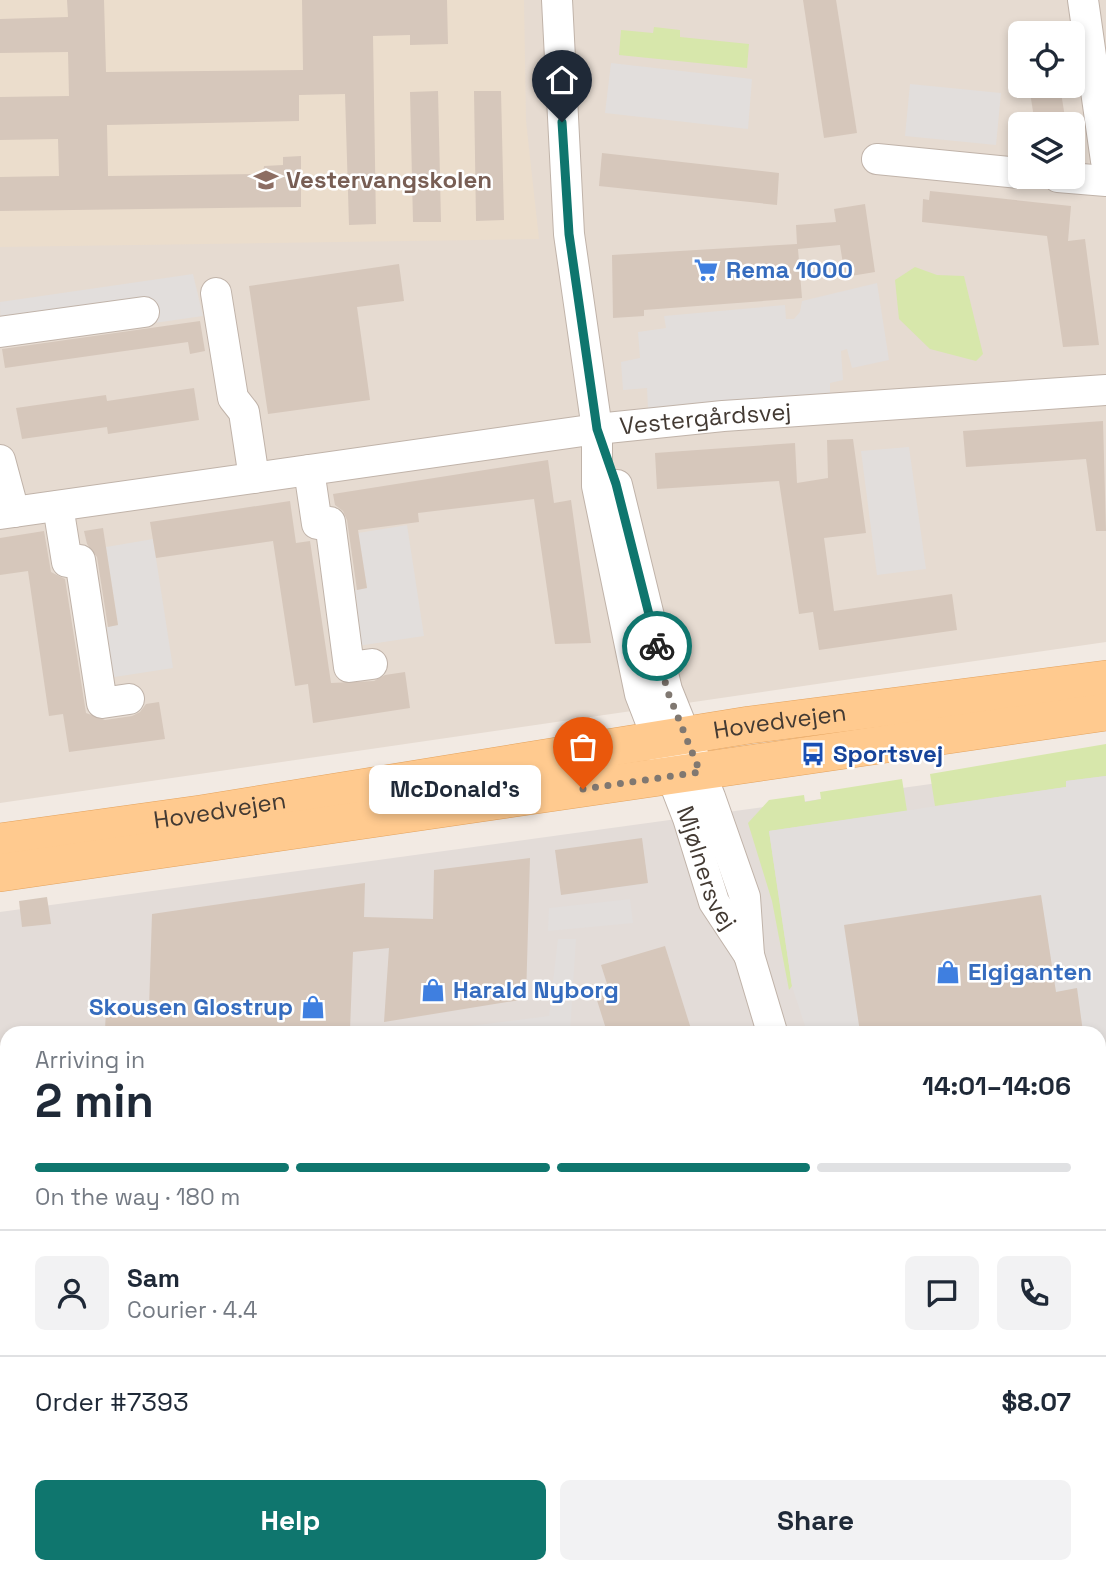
<!DOCTYPE html>
<html lang="en">
<head>
<meta charset="utf-8">
<style>
	:root { --surface:#fff; --page:#f2f2f3; --text:#1f2937; --muted:#747a83; --line:#e0e1e3; --accent:#0f766e }
	body { margin:0; font-family:"Space Grotesk",sans-serif; background:var(--page); color:var(--text); height:100vh; display:flex; flex-direction:column; font-size:26px; white-space:nowrap }
	* { box-sizing:border-box; margin:0 }
	p { font-size:23px; color:var(--muted) }
	.icon { flex:none; width:38px; height:38px; fill:none; stroke:currentColor; stroke-width:2; stroke-linecap:round; stroke-linejoin:round }
	.map { position:relative; flex:1; overflow:hidden }
	.panel { position:absolute; left:0px; top:1026px; width:1106px; height:548px; display:flex; flex-direction:column; background:var(--surface); border-radius:21px 21px 0 0; box-shadow:0 4px 10px #0003 }
	.panel>* { flex:none }
	.controls { position:absolute; left:1008px; top:21px; display:grid; gap:14px }
	.controls a { display:grid; place-items:center; width:77px; height:77px; border-radius:10px; background:var(--surface); box-shadow:0 4px 10px #0003; font-size:35px }
	.pin { position:absolute; display:grid; place-items:center; width:60px; height:60px; color:#fff; margin:-72px -30px; border-radius:50% 50% 50% 0; rotate:-45deg; box-shadow:0 0 7px #0007 }
	.pin .icon { rotate:45deg }
	.courier { position:absolute; display:grid; place-items:center; width:70px; height:70px; margin:-35px; border:5px solid #0f766e; border-radius:50%; background:#fff; color:#222; box-shadow:0 2px 9px #0007 }
	.bubble { position:absolute; height:49px; border-radius:10px; background:var(--surface); box-shadow:0 4px 10px #0003; font-size:23px; font-weight:600; line-height:49px; text-align:center }
	.headline em { font-style:normal; font-weight:600 }
	.headline div { display:flex; flex-direction:column-reverse }
	.headline { display:flex; align-items:center; justify-content:space-between; height:119px; padding:0 35px }
	h1 { font-size:46px; font-weight:600; line-height:52px }
	.bar { display:grid; grid-template-columns:repeat(4,1fr); gap:10px 7px; align-content:center; height:84px; padding:0 35px }
	.bar i { height:9px; border-radius:5px; background:var(--line) }
	.bar .active { background:var(--accent) }
	.bar p { grid-column:span 4 }
	.line { display:flex; align-items:center; gap:18px; padding:0 35px; border-top:2px solid var(--line) }
	.line div { flex:1 }
	.round { display:grid; place-items:center; flex:none; width:74px; height:74px; border-radius:10px; background:var(--page) }
	.primary-button { display:flex; gap:14px; margin-top:auto; padding:14px 35px }
	.primary-button a { flex:1; height:80px; border-radius:10px; background:var(--accent); color:#fff; font-size:28px; font-weight:600; line-height:80px; text-align:center }
	.primary-button a+a { background:var(--page); color:var(--text) }
	.map>svg:first-child { display:block }
	.residential { fill:#e6dbd1; fill-rule:evenodd }
	.industrial { fill:#e3dcd8; fill-rule:evenodd }
	.education { fill:#ebddcc }
	.green { fill:#d7e7ab }
	.parking { fill:#e2dedc }
	.building { fill:#d6c7bb }
	.lines { fill:none; stroke-linecap:round; stroke-linejoin:round }
	.minor-casing { stroke:#c0b3a9; stroke-width:32 }
	.major-casing { stroke:#e4a35e; stroke-width:38 }
	.minor { stroke:#fff; stroke-width:30 }
	.major { stroke:#ffca8f; stroke-width:37 }
	.done { stroke:#807871; stroke-width:7; stroke-dasharray:0 12.6 }
	.route { stroke:#0f766e; stroke-width:9 }
	.labels { text-anchor:middle; stroke-width:5; stroke-linejoin:round; paint-order:stroke }
	.education-label { font-size:24px; font-weight:bold; fill:#785e54; stroke:#fff; text-anchor:start }
	.shop-label { font-size:24px; font-weight:bold; fill:#366cbe; stroke:#fff; text-anchor:start }
	.street-label { font-size:24px; fill:#433a33; stroke:#fff }
	.transit-label { font-size:24px; font-weight:bold; fill:#164399; stroke:#fff; text-anchor:start }
</style>
</head>
<body>
<div class="map">
<svg width="1106" height="1572" viewBox="0 0 1106 1572">
	<rect width="100%" height="100%" fill="#f2eae3"/>
	<path class="residential" d="M0,0H1106V642L0,803ZM1020,33H1073V86H1020ZM1020,124H1073V177H1020Z"/>
	<path class="industrial" d="M1106,760V1572H0V912ZM7,1032H1099V1566H7Z"/>
	<path class="education" d="M0,0H524L526,121L539,239L0,247Z"/>
	<g class="green">
		<path d="M654,27L680,30V37L749,44L747,68L619,55L621,30L653,33Z"/>
		<path d="M915,267L937,275L964,276L983,354L976,361L930,349L899,319L895,280Z"/>
		<path d="M1106,744V776L1066,781V787L935,806L930,774Z"/>
		<path d="M902,779L907,811L769,831L792,986L789,990L772,901L748,823L769,800L804,795L805,802L821,799L820,792Z"/>
		<path d="M1106,1086V1137H1099V1087Z"/>
	</g>
	<g class="parking">
		<path d="M611,63L752,79L748,129L605,113Z"/>
		<path d="M910,84L1001,93L996,145L905,136Z"/>
		<path d="M193,274L203,316L1,345L0,302Z"/>
		<path d="M877,283L889,360L852,368L847,349L841,351L843,380L830,383V397L648,409L647,388L623,390L621,362L640,358L638,332L666,328L664,316L785,305L786,319H794L800,312L802,301Z"/>
		<path d="M909,447L926,569L877,575L861,451Z"/>
		<path d="M407,525L424,636L357,646L349,591L367,588L358,533Z"/>
		<path d="M153,539L173,668L108,678L100,628L118,625L106,547Z"/>
		<path d="M1106,776V1086L1099,1087V1032H1083L1077,989L1056,992L1041,895L844,925L860,1032H807L792,986L769,831L1066,787V781Z"/>
		<path d="M630,899L633,923L548,931L549,908Z"/>
		<path d="M558,939H576L570,1032H422L549,1016Z"/>
		<path d="M1099,1175H1106V1240L1099,1241Z"/>
		<path d="M364,1566H485V1570Z"/>
		<path d="M822,1566H903L905,1572H822Z"/>
	</g>
	<g class="building">
		<path d="M67,0H104L106,72L303,70L302,0H447L448,44L410,45V35L373,36L376,224L349,225L345,94L299,95V121L107,125L108,176L263,174L264,166L283,165V157L301,156V207L0,211V177L59,176L58,139L0,140V97L69,96L68,52L0,53V19L68,17Z"/>
		<path d="M803,0H836L857,133L824,138Z"/>
		<path d="M1029,86H1060L1066,124H1035Z"/>
		<path d="M438,91L441,222H413L410,92Z"/>
		<path d="M474,91H501L504,220L476,221Z"/>
		<path d="M602,153L779,173L777,205L599,186Z"/>
		<path d="M930,191L1071,206L1068,241L1085,239L1099,345L1063,347L1047,236L922,222L923,199L929,200Z"/>
		<path d="M865,204L875,272L845,277L840,245L798,249L802,298L644,310V316L613,318L612,255L797,244L796,225L836,222L834,209Z"/>
		<path d="M399,264L404,301L357,307L370,400L268,414L249,286Z"/>
		<path d="M200,321L205,351L190,354L188,342L5,368L2,349Z"/>
		<path d="M194,388L199,420L108,434L107,427L22,439L16,408L106,395L107,401Z"/>
		<path d="M1103,421L1106,531H1096L1086,459L966,467L963,431Z"/>
		<path d="M853,439L866,533L824,538L834,611L952,594L957,630L819,650L813,612L799,614L779,481L657,489L655,453L795,443L797,483L828,478L827,440Z"/>
		<path d="M548,460L554,503L571,500L591,643L555,644L534,499L418,513L419,522L358,530L367,588L357,590L347,520L343,511L335,505L333,494Z"/>
		<path d="M290,501L296,543L310,541L331,683L374,681L385,675L405,672L410,708L313,723L308,684L295,686L273,541L156,558L150,522Z"/>
		<path d="M103,528L118,625L108,627L97,557L87,544L84,531Z"/>
		<path d="M44,531L51,572L65,579L86,713L105,720L132,716L140,712L146,704L159,702L165,739L69,752L63,714L49,716L28,571L0,575V538Z"/>
		<path d="M642,838L648,883L561,895L555,850Z"/>
		<path d="M530,858L526,999L384,1022L389,948L353,952L350,1030L105,1032L106,1005L149,1008L152,914L365,883L364,917L433,919L434,870Z"/>
		<path d="M1041,895L1056,992L1077,988L1083,1032H860L844,925Z"/>
		<path d="M47,897L51,924L22,927L19,901Z"/>
		<path d="M665,946L692,1032H607L595,994L609,990L601,965Z"/>
	</g>
	<g class="lines">
		<g class="minor-casing">
			<g id="minor">
				<path id="s1" d="M557,0L569,234L597,429V486L640,694L688,818L714,902L749,955"/>
				<path d="M1083,0L1106,161"/>
				<path d="M877,159L1020,173"/>
				<path d="M1058,177L1106,181"/>
				<path d="M216,293L233,398L244,412L254,478"/>
				<path d="M0,332L144,312"/>
				<path d="M0,460L14,512"/>
				<path d="M309,470L317,524L330,522L349,667L372,664"/>
				<path d="M617,485L667,690L710,797L745,897L749,955L772,1032"/>
				<path d="M58,506L67,562L80,560L102,703L129,699"/>
				<path id="s2" d="M0,514L597,429L723,416L1106,390"/>
				<path d="M1099,1152L1106,1151"/>
				<path d="M938,1566L940,1572"/>
			</g>
		</g>
		<g class="major-casing">
			<g id="major">
				<path id="s3" d="M0,842L200,814L749,725L1106,679"/>
				<path d="M0,873L1106,712"/>
			</g>
		</g>
		<use href="#minor" class="minor"/>
		<use href="#major" class="major"/>
	</g>
	<g class="lines">
		<path class="done" d="M583,789L700,772L667,690L657,646"/>
		<path class="route" d="M562,122L569,234L597,429L616,484L657,646"/>
	</g>
	<defs>
		<g id="school-bare" transform="scale(1.89)"><path d="M0-5L7-2L0 1L-7-2ZM-4 1L0 2.5L4 1V4Q0 6-4 4Z" fill="#8d6e63" stroke="#fff" stroke-width="2.5" paint-order="stroke"/></g>
		<g id="supermarket-bare" transform="scale(1.89)"><path d="M-6-5.5h2.5l.6 2H6L4.5 2H-2.5L-4.4-4H-6ZM-1.5 3.2a1.3 1.3 0 1 0 .1 0ZM3 3.2a1.3 1.3 0 1 0 .1 0Z" fill="#3f7fe0" stroke="#fff" stroke-width="2.5" paint-order="stroke"/></g>
		<g id="bus-bare" transform="scale(1.89)"><path d="M-5-6H5V4H4V6H2V4H-2V6H-4V4H-5ZM-3.5-4V0h7V-4ZM-3.5 1.2v1.5H-2V1.2ZM2 1.2v1.5H3.5V1.2Z" fill="#1a4fb4" stroke="#fff" stroke-width="2.5" paint-order="stroke"/></g>
		<g id="shop-bare" transform="scale(1.89)"><path d="M-5-2.5h2.3a2.7 3.5 0 0 1 5.4 0H5L5.5 6h-11ZM-1.5-2.5h3a1.5 2.3 0 0 0-3 0Z" fill="#3f7fe0" stroke="#fff" stroke-width="2.5" paint-order="stroke"/></g>
	</defs>
	<g fill-rule="evenodd">
		<use href="#school-bare" x="266" y="180"/>
		<use href="#supermarket-bare" x="706" y="270"/>
		<use href="#bus-bare" x="813" y="754"/>
		<use href="#shop-bare" x="948" y="972"/>
		<use href="#shop-bare" x="433" y="990"/>
		<use href="#shop-bare" x="313" y="1007"/>
	</g>
	<g class="labels">
		<g class="education-label">
			<text x="286" y="188">Vestervangskolen</text>
		</g>
		<g class="shop-label">
			<text x="726" y="278">Rema 1000</text>
			<text x="968" y="980">Elgiganten</text>
			<text x="453" y="998">Harald Nyborg</text>
			<text x="293" y="1015" text-anchor="end">Skousen Glostrup</text>
		</g>
		<g class="street-label">
			<text dy="8" stroke="none"><textPath href="#s2" startOffset="712">Vestergårdsvej</textPath></text>
			<text dy="8" stroke="none"><textPath href="#s3" startOffset="789">Hovedvejen</textPath></text>
			<text dy="8" stroke="none"><textPath href="#s3" startOffset="222">Hovedvejen</textPath></text>
			<text dy="8" stroke="none"><textPath href="#s1" startOffset="887">Mjølnersvej</textPath></text>
		</g>
		<g class="transit-label">
			<text x="833" y="762">Sportsvej</text>
		</g>
	</g>
</svg>
<div class="controls">
<a><svg class="icon" aria-label="locate" viewBox="0 0 24 24"><circle cx="12" cy="12" r="6"/><path d="M12 2v4M12 18v4M2 12h4M18 12h4"/></svg></a>
<a><svg class="icon" aria-label="layers" viewBox="0 0 24 24"><path d="M12 4l9 5-9 5-9-5zM3 14l9 5 9-5"/></svg></a>
</div>
<div class="pin" style="left:583px;top:789px;background:#ea580c"><svg class="icon" aria-label="bag" viewBox="0 0 24 24"><path d="M5 8h14l-1 12H6zM9 8a3 3 0 0 1 6 0"/></svg></div>
<div class="pin" style="left:562px;top:122px;background:#1f2937"><svg class="icon" aria-label="home" viewBox="0 0 24 24"><path d="M3 11l9-7 9 7M6 9v11h12V9"/></svg></div>
<div class="courier" style="left:657px;top:646px"><svg class="icon" aria-label="bike" viewBox="0 0 24 24"><circle cx="6" cy="16" r="4"/><circle cx="18" cy="16" r="4"/><path d="M6 16l4-8h5l3 8M10 8l3 8H6M13 5h3"/></svg></div>
<div class="bubble" style="left:369px;top:765px;width:172px">McDonald's</div>
<section class="panel">
<div class="headline"><div><h1>2 min</h1><p>Arriving in</p></div><em>14:01–14:06</em></div>
<div class="bar"><i class="active"></i><i class="active"></i><i class="active"></i><i></i><p>On the way · 180 m</p></div>
<div class="line" style="height:126px"><a class="round"><svg class="icon" aria-label="person" viewBox="0 0 24 24"><circle cx="12" cy="8" r="4"/><path d="M4 21q1-7 8-7t8 7"/></svg></a><div><b>Sam</b><p>Courier · 4.4</p></div><a class="round"><svg class="icon" aria-label="chat" viewBox="0 0 24 24"><path d="M4 5h16v11H9l-5 4z"/></svg></a><a class="round"><svg class="icon" aria-label="phone" viewBox="0 0 24 24"><path d="M5 4h4l2 5-3 2q2 4 5 5l2-3 5 2v4C11 20 4 13 5 4z"/></svg></a></div>
<div class="line" style="height:91px"><div>Order #7393</div><b>$8.07</b></div>
<div class="primary-button"><a>Help</a><a>Share</a></div>
</section>
</div>
</body>
</html>
